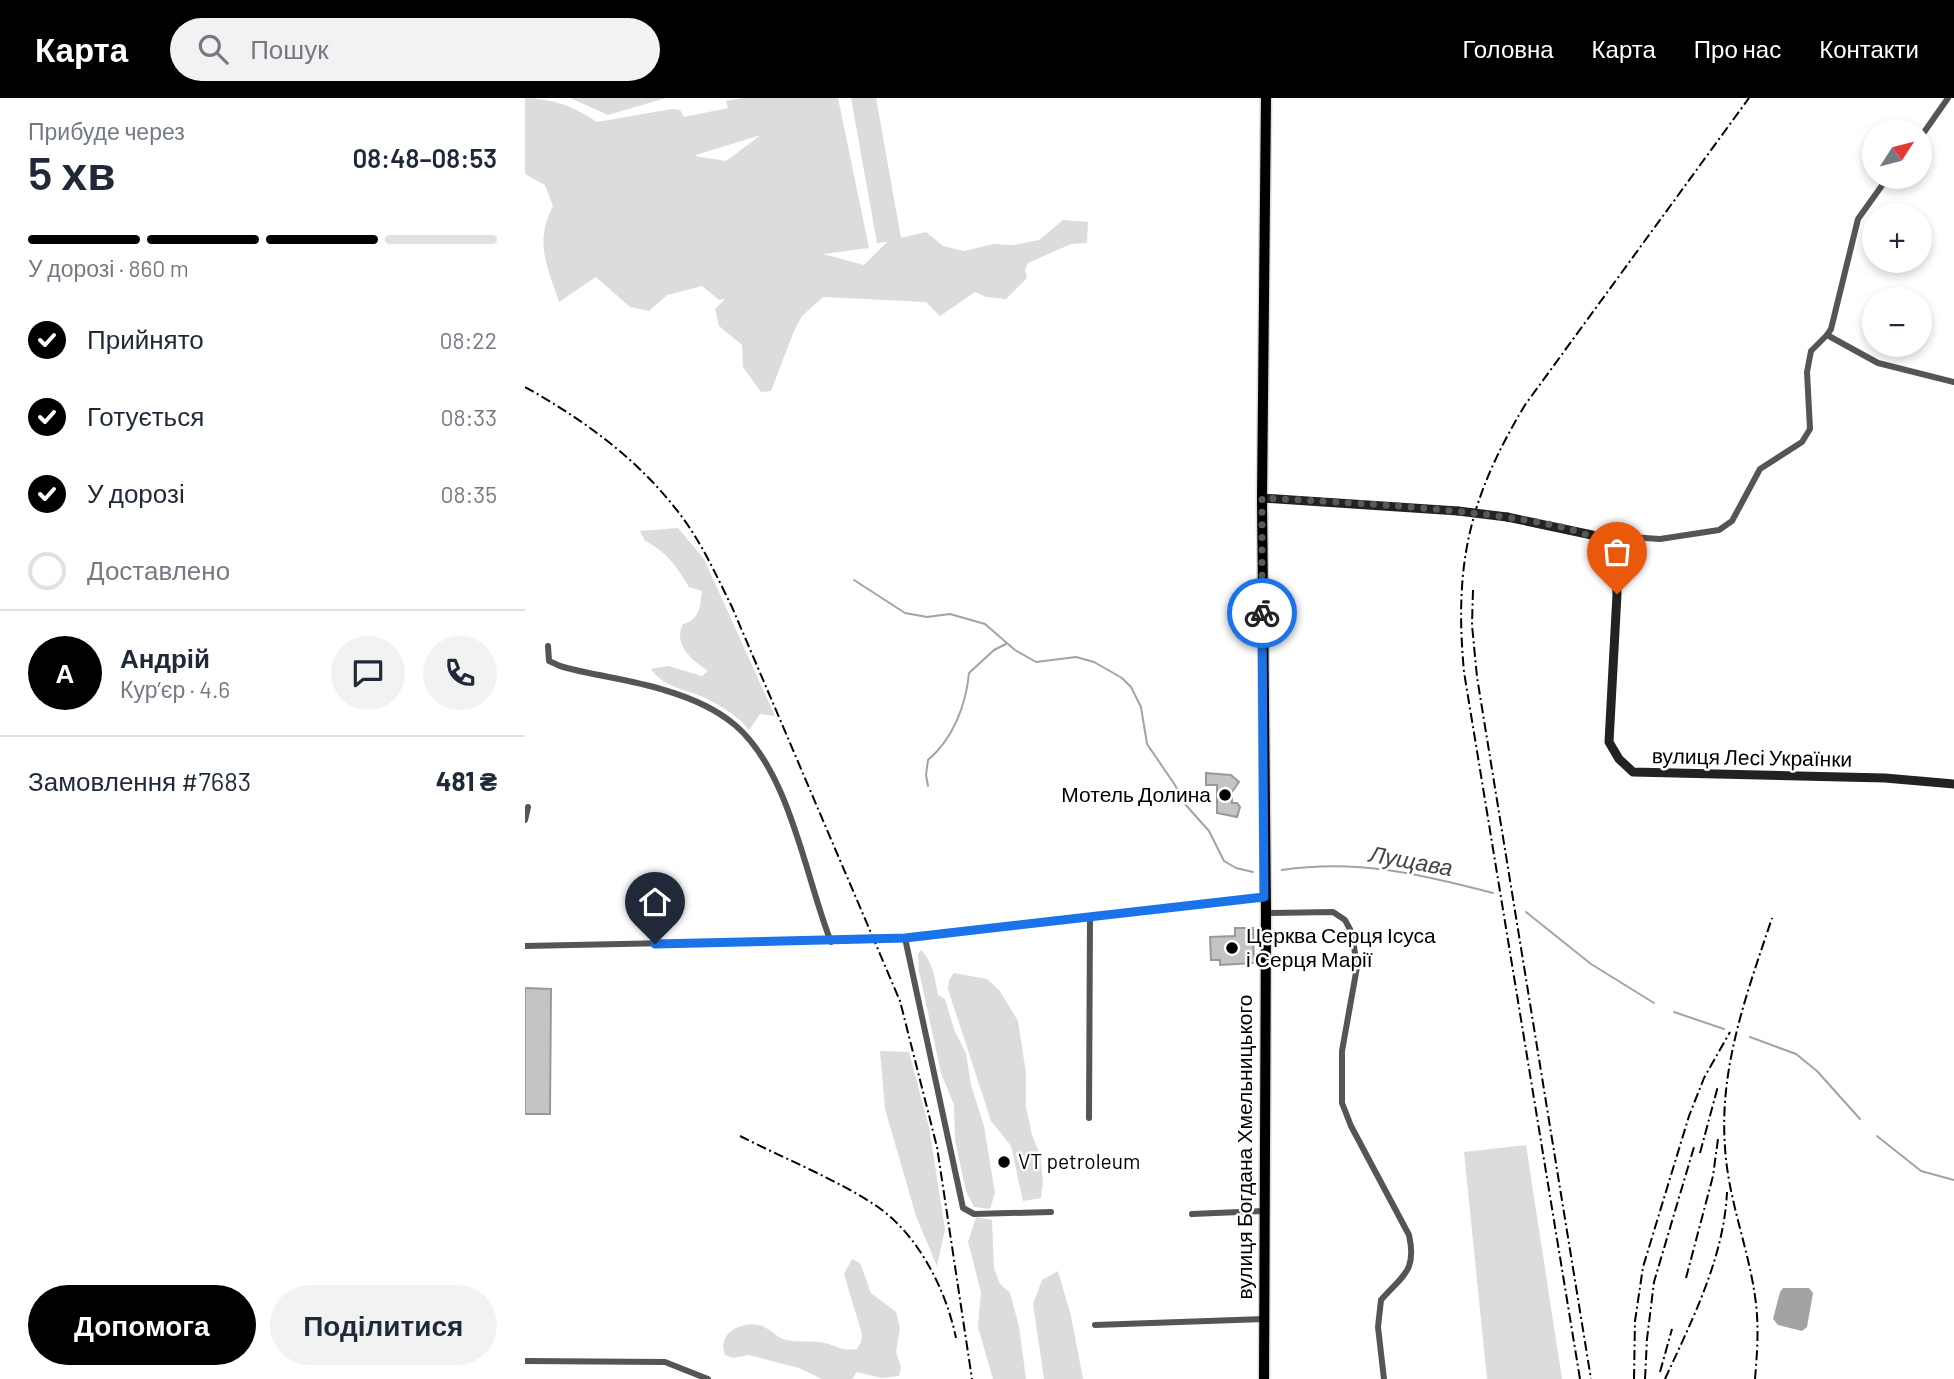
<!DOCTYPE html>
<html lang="uk">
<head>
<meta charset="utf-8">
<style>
	:root { --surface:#fff; --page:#f2f2f3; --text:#1f2937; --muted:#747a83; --line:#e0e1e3; --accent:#000 }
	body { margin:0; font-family:Barlow,sans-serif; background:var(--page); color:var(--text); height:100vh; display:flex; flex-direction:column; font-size:26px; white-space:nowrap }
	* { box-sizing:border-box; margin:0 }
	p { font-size:23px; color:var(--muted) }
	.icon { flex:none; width:38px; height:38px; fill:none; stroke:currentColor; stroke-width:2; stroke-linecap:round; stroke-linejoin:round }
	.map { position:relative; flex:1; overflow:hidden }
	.details { display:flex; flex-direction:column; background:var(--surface); width:525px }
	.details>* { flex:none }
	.needle { width:46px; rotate:54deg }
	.tools { position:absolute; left:1337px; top:21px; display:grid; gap:14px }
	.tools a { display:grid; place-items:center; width:70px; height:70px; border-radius:50%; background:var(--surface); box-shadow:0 4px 10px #0003; font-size:35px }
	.pin { position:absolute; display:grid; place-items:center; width:60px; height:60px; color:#fff; margin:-72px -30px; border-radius:50% 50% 50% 0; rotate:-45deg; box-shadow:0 0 7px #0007 }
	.pin .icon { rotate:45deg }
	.courier { position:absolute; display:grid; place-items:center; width:70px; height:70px; margin:-35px; border:5px solid #1a73e8; border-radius:50%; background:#fff; color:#222; box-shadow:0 2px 9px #0007 }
	.summary em { font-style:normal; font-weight:600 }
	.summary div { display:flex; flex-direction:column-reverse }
	.summary { display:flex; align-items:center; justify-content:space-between; height:119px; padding:0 28px }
	h1 { font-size:46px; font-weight:600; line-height:52px }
	.bar { display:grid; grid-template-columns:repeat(4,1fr); gap:10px 7px; align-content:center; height:84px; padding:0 28px }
	.bar i { height:9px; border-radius:5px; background:var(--line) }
	.bar .active { background:var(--accent) }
	.bar p { grid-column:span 4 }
	.line { display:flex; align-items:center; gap:18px; padding:0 28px; border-top:2px solid var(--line) }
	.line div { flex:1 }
	.round { display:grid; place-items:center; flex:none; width:74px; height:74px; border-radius:37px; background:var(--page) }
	ol { padding:0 28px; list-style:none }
	li { display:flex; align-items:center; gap:21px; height:77px }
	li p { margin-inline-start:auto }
	li .icon { padding:7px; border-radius:50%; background:var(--accent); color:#fff; stroke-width:4 }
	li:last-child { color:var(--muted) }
	li i { width:38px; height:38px; border:4px solid var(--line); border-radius:50% }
	.button { display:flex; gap:14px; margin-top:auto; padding:14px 28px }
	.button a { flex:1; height:80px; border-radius:42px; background:var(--accent); color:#fff; font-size:28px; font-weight:600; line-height:80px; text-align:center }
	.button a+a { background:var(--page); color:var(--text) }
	header { display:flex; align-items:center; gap:42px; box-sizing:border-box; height:98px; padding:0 35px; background:var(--accent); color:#fff }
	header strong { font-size:33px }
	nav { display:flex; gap:38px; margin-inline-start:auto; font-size:24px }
	.search { width:490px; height:63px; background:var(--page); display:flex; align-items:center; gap:18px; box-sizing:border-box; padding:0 24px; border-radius:38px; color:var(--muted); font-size:26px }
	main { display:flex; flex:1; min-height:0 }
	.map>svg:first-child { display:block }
	.green { fill:#dcdcdc; fill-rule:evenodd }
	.water { fill:#a3a3a3 }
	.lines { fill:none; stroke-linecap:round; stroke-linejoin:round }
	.stream { stroke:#a3a3a3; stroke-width:2 }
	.building { fill:#c4c4c4; stroke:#999; stroke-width:2 }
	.primary-casing { stroke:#dbdbdb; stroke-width:13 }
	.street { stroke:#555; stroke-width:6 }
	.secondary { stroke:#222; stroke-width:9 }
	.primary { stroke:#000; stroke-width:10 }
	.rail { stroke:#000; stroke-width:2; stroke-dasharray:10 3.5 2 3.5; stroke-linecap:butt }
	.secondary-bridge { stroke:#222; stroke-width:9 }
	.done { stroke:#595959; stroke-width:7; stroke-dasharray:0 12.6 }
	.route { stroke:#1a73e8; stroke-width:9 }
	.poi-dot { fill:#000; stroke:#fff; stroke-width:2.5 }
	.labels { text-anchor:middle; stroke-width:5; stroke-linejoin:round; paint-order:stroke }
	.street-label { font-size:21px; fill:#000; stroke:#fff }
	.poi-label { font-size:21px; fill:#000; stroke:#fff; text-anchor:start }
	.water-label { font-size:23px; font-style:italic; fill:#444; stroke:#fff }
</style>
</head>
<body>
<header>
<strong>Карта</strong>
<div class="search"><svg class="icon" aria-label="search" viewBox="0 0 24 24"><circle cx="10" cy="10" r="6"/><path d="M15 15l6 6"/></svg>Пошук</div>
<nav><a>Головна</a><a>Карта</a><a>Про нас</a><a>Контакти</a></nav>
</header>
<main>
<section class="details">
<div class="summary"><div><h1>5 хв</h1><p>Прибуде через</p></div><em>08:48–08:53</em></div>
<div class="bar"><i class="active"></i><i class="active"></i><i class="active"></i><i></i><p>У дорозі · 860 m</p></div>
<ol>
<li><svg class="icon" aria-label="check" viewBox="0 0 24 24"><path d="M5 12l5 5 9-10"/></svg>Прийнято<p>08:22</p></li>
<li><svg class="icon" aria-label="check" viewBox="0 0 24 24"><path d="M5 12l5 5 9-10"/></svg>Готується<p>08:33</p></li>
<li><svg class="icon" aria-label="check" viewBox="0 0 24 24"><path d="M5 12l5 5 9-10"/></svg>У дорозі<p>08:35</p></li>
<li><i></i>Доставлено</li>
</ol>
<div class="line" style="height:126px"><b class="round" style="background:var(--accent);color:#fff">А</b><div><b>Андрій</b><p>Кур’єр · 4.6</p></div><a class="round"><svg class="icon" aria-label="chat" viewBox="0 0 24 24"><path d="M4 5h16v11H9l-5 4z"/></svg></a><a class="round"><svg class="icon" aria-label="phone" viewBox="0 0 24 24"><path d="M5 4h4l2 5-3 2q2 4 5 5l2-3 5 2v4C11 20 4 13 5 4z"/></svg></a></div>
<div class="line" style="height:91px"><div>Замовлення #7683</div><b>481 ₴</b></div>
<div class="button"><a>Допомога</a><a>Поділитися</a></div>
</section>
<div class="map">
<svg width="1429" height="1281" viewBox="0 0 1429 1281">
	<rect width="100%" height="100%" fill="#fff"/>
	<g class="green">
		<path d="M0,0C27,0 50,9 72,24L147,11L155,12L159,19L203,10L201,3L217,0H313L344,150L298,156L339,167L362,144L352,145L326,0H351L376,140L401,134L418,148L439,153L469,146L489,147L514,142L538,122L563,124L562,145L546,146L503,165L500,172L502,180L481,201L461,199L450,194L415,218L401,204L298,199L277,218L269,233L246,293L236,294L218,269L217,247L194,228L190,211L200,201L194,202L177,188L142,197L124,213L105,209L71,179L34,204C22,167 9,145 28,108L20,87L0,76ZM236,37L201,63L170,58L171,57Z"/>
		<path d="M45,0H141L83,17Z"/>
		<path d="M153,430L179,461L250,618L235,616L224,632C214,619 198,609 184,602C164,591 139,591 126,571L143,568L177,578L183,573C169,563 147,548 158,526C175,522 175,508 177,493L164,489C152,469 142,454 120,443L115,433Z"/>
		<path d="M396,852C408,864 410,881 413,897L420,901L430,934L441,955L446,987L459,1028L470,1095L465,1111L449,1109L441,1093L430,1042L429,1007L416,975L394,873L393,856Z"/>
		<path d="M429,875L462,881L475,893L493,923L501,975V1009L507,1037L515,1056L518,1083L516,1100L498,1103L486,1048L466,1023L423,891L424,882Z"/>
		<path d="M355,953L384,954L404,1029L420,1131L412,1168L391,1118L360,1011Z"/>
		<path d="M1001,1047L1037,1281H962L939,1054Z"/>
		<path d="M451,1119L467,1122L469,1170L475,1186L485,1195L494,1228L501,1281H468L453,1229L456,1194L443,1144Z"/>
		<path d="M327,1161L335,1165L346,1195L371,1214L375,1230L371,1254L376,1269L374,1278L357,1280L332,1274L327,1281H297L274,1270L224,1257L208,1260L200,1257C191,1233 220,1222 237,1228C246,1231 252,1240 261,1242C274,1245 288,1242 300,1245C316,1249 313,1253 332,1251L336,1244L337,1236L319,1176Z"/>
		<path d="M533,1173L546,1218L558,1281H519L508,1206L517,1182Z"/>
	</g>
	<path class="water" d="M1258,1190H1284L1288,1195L1282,1229L1277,1233L1253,1227L1248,1221L1255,1194Z"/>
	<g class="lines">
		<g class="stream">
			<path d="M329,482L380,515L402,519L425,516L460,526L490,552L511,564L551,559L569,564L597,580L606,589L616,609L622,646L650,687L659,705L684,733L699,763L711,770L728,774"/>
			<path d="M403,688L401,677L403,662C428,641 441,607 444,575L469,552L481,546"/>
			<path d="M757,772C833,761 895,776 968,795"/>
			<path d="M1001,814L1066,866L1129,905"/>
			<path d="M1149,914L1199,931"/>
			<path d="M1225,939L1271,956L1292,973L1335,1021"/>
			<path d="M1352,1038L1396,1073L1429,1082"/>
		</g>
	</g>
	<g class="building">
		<path d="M681,675L706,677L714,684L707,694V705H712L715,709L712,719L692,715V687H681Z"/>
		<path d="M710,830H728L729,865L695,867V862H686L685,839L710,838Z"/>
		<path d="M0,890L26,891L25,1016H0Z"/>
	</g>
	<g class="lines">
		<g class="primary-casing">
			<path id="primary" d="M739,1281L741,815L737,400L741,0"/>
		</g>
		<g class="street">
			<path d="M1395,40L1423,0"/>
			<path d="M1302,237L1306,231L1333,121L1363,79"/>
			<path d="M1078,446L1090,438L1135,441L1194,432L1207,423L1235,371L1277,344L1285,331L1282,274L1286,253L1302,237L1353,265L1429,284"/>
			<path d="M23,548L24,563L35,568C69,578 105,581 139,592C163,599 191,611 210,627C265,674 280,778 306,844"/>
			<path d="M0,722L3,709"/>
			<path d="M741,815L808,814L820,822L827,835L832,869L817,953V1005L826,1028L884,1137C892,1173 878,1177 856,1202L853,1229L859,1281"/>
			<path d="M380,840L438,1110L449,1116L526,1114"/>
			<path d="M0,848L380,840L739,799"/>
			<path d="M564,1020L565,818"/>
			<path d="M667,1116L738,1113"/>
			<path d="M570,1227L739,1221"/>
			<path d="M0,1263L140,1264L183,1281"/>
		</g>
		<g class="secondary">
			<path d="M737,400L933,413"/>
			<path d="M982,419L1067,437L1078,446L1090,464L1092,496L1084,644L1094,661L1108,674L1360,680L1429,686"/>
		</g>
		<use href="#primary" class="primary"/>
		<g class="rail">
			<path d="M0,289C59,322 113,361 154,415C176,443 191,477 207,509L375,903L412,1049L447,1281"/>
			<path d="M948,492L947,527L952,579L1066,1281"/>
			<path d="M215,1038C258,1060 313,1082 353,1109C394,1138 421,1192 431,1240"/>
			<path d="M1175,1055L1193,988"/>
			<path d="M1161,1180L1188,1078L1193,1041"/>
			<path d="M1135,1274L1147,1231"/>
			<path d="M1055,1281L939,574C929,466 944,400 1000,307L1224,0"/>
			<path d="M1109,1281L1110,1223L1118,1169L1164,1018L1179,980L1205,934"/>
			<path d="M1120,1281L1122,1241L1129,1184L1169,1049"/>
			<path d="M1140,1281C1167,1222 1199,1160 1202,1094"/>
			<path d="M1230,1281C1232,1257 1234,1231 1231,1206C1225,1153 1203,1103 1200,1049C1194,969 1222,895 1247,820"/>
		</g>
		<path class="secondary-bridge" d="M933,413L982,419"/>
	</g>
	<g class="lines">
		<path class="done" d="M737,515V400C793,403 1049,413 1079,447C1092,462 1091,477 1092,496"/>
		<path class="route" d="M130,846L380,840L739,799L737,515"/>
	</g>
	<g class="poi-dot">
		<circle cx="700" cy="697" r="7"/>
		<circle cx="707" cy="850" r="7"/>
		<circle cx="479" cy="1064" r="7"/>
	</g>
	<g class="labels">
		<g class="street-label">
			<text transform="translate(1227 660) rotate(1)" y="7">вулиця Лесі Українки</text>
			<text transform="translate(720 1049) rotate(-90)" y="7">вулиця Богдана Хмельницького</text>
		</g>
		<g class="poi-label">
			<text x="686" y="704" text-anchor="end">Мотель Долина</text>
			<text x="721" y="845">Церква Серця Ісуса<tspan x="721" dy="24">і Серця Марії</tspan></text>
			<text x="493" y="1071">VT petroleum</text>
		</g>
		<g class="water-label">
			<text transform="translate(886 763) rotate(10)" y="8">Лущава</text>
		</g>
	</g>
</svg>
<div class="tools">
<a><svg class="needle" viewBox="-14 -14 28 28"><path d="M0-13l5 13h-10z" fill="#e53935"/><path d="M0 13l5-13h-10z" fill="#747a83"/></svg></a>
<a>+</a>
<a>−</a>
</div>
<div class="pin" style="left:1092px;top:496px;background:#ea580c"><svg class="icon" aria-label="bag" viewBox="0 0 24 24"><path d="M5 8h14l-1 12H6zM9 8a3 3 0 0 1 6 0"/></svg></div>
<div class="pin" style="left:130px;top:846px;background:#1f2937"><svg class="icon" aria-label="home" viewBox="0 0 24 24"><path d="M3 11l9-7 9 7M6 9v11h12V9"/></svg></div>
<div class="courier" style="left:737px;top:515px"><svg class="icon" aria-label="bike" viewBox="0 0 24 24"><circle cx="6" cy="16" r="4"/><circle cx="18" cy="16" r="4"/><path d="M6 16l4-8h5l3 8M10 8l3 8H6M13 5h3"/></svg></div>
</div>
</main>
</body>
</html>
